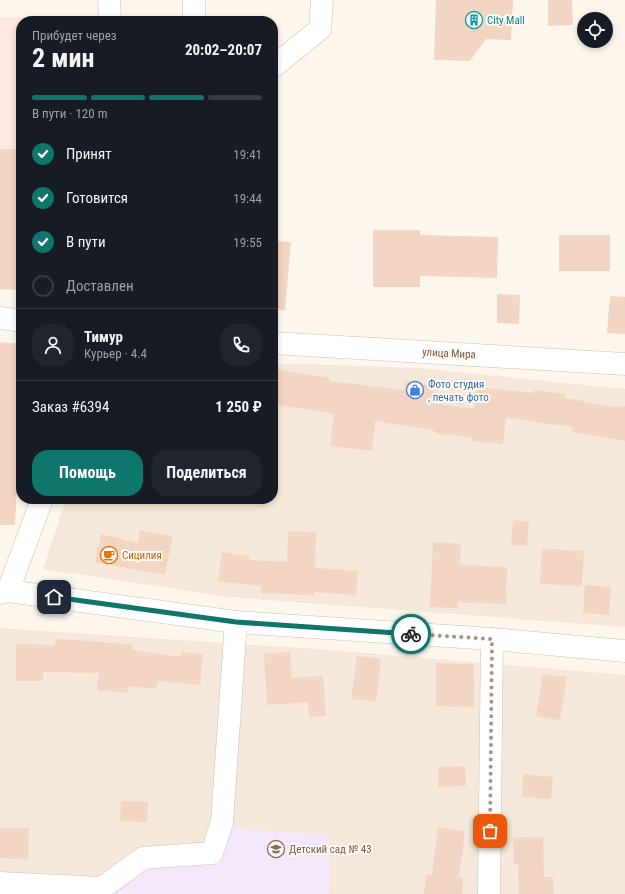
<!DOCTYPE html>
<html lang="ru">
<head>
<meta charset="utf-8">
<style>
	:root { --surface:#171b24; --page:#20242c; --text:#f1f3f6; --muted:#9ea1a6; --line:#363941; --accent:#0f766e }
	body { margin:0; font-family:"Roboto Condensed",sans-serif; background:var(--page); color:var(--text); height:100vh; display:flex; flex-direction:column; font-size:15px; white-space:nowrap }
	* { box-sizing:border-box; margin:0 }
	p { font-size:13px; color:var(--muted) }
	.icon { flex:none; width:22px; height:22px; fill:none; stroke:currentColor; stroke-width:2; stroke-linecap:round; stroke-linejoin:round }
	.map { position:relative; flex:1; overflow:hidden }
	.side { position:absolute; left:16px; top:16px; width:262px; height:488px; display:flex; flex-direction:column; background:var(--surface); border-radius:16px; box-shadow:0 2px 6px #0003 }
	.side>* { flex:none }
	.buttons { position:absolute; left:577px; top:12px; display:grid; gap:8px }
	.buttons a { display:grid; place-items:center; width:36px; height:36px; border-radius:50%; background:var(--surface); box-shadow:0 2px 6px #0003; font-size:20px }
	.pin { position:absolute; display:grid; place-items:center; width:34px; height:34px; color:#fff; margin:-17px; border-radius:8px; box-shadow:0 2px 6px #0006 }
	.courier { position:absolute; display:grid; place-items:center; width:40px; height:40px; margin:-20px; border:3px solid #0f766e; border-radius:50%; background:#fff; color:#222; box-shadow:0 1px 5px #0007 }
	.summary em { font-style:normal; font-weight:700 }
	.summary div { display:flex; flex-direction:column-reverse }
	.summary { display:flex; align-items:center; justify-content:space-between; height:68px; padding:0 16px }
	h1 { font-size:26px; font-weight:700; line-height:30px }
	.bar { display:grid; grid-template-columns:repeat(4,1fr); gap:6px 4px; align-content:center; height:48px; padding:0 16px }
	.bar i { height:5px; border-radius:3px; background:var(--line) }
	.bar .selected { background:var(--accent) }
	.bar p { grid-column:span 4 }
	.line { display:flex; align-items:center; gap:10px; padding:0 16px; border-top:1px solid var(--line) }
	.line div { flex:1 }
	.round { display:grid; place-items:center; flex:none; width:42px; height:42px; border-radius:16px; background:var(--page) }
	ol { padding:0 16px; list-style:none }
	li { display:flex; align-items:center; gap:12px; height:44px }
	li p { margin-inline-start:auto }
	li .icon { padding:4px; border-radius:50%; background:var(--accent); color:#fff; stroke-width:4 }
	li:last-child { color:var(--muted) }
	li i { width:22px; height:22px; border:2px solid var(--line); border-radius:50% }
	.action { display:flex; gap:8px; margin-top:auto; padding:8px 16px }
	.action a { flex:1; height:46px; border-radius:16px; background:var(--accent); color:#fff; font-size:16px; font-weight:700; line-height:46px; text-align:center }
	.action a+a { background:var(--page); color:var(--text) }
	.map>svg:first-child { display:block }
	.residential { fill:#f5e8da }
	.commercial { fill:#fde8e0 }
	.education { fill:#f3e8fa }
	.building { fill:#f3d5c3 }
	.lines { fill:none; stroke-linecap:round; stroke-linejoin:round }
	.minor-casing { stroke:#d1beb0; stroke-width:23 }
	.minor { stroke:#fff; stroke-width:22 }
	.done { stroke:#a89285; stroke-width:4; stroke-dasharray:0 7.2 }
	.route { stroke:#0f766e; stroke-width:5 }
	.labels { text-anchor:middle; stroke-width:4; stroke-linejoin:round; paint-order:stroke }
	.culture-label { font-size:11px; fill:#0d838f; stroke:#fffaf3; text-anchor:start }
	.street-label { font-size:11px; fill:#7a5c4d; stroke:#fffaf3 }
	.shop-label { font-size:11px; fill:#366cbe; stroke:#fffaf3; text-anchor:start }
	.food-label { font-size:11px; fill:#c56008; stroke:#fffaf3; text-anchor:start }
	.education-label { font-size:11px; fill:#785e54; stroke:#fffaf3; text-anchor:start }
</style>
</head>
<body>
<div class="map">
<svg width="625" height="894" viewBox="0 0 625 894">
	<rect width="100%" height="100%" fill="#fdf6ec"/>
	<g class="residential">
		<path d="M273,363L418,368L625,389V627L229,597L43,569L66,499H273Z"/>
		<path d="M0,628L318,649L625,675V894H0Z"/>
	</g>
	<path class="commercial" d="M0,17H93V21H21V290L0,289Z"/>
	<path class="education" d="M228,828L330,835L329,894H111L149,867L219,862Z"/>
	<g class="building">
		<path d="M436,0H513L511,40L486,39L470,61L434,60Z"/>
		<path d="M548,0H572L573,25L548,26Z"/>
		<path d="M0,149H21V290L0,289Z"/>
		<path d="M373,230H420V235L498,237L497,278L420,276V287H373Z"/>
		<rect x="559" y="235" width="51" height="36"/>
		<path d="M273,241L291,242L285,310L273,309Z"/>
		<path d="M497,294L520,295L519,324L497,323Z"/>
		<path d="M610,296L625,297V334L607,333Z"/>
		<path d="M0,342L21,344V415L15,525H0Z"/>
		<path d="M273,369L330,378L329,381L404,390L405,381L434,386L431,403L475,409L477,387L534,393V390L565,394V398L615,407L625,406V441L572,432L573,427L506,418L503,444L471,441L472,438L435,433V431L375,421L372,451L330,446L334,414L273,404Z"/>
		<path d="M513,520L529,522L527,546L511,545Z"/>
		<path d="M140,530L173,536L165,575L95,562L101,534L138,543Z"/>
		<path d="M288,531L316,532L315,568L358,571L356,595L314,592V595L261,593V586L218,581L222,552L250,556L249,560L287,562Z"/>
		<path d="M433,542L461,544L460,565L507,567L506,604L458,602V608L430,607Z"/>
		<path d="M542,549L584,551L582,586L540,584Z"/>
		<path d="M585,585L611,587L609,615L583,613Z"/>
		<path d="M55,639L132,644V650L181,657L182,652L203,654L200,685L157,681L156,689L129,686L128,693L97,690L99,673L43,672V681H16V644L55,645Z"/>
		<path d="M290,652L292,678L323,676L326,716L309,717L308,702L267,705L264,654Z"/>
		<path d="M357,656L381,659L376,702L351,699Z"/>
		<path d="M436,663L474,664V707L436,706Z"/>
		<path d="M543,674L567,677L560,720L536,716Z"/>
		<path d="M465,766L466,786L438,787V767Z"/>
		<path d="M523,774L553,777L551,799L522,797Z"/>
		<path d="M121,801L148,802L147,822L120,821Z"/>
		<path d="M438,827L465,831L459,877L463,878L462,894H424L426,875H432Z"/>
		<path d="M0,828H29L28,859L0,858Z"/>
		<path d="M543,837L544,877H553L554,894H519L518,864H514L513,838Z"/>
	</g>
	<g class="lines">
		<g class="minor-casing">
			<g id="minor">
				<path d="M109,0L110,21"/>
				<path d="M194,21V0"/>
				<path d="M273,67L320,29L322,0"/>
				<path d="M0,318L21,321"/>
				<path d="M273,343L625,364"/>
				<path d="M8,591L42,499"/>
				<path d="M0,593L8,591L236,622L492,639L625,651"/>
				<path d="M0,883L102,888L143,858L212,853L222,822L236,622"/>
				<path d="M489,894L492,639"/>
			</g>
		</g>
		<use href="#minor" class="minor"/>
	</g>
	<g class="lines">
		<path class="done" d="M411,634L492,639L490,831"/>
		<path class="route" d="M54,597L236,622L411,634"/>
	</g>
	<defs>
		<g id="building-ring" transform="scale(0.9)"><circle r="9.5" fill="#fffaf3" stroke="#0f9aa8" stroke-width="1.5"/><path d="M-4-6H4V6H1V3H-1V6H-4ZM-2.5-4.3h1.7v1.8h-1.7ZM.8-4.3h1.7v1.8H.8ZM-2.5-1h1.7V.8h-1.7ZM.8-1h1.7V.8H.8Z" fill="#0f9aa8"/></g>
		<g id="shop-ring" transform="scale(0.9)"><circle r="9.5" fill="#fffaf3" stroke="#3f7fe0" stroke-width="1.5"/><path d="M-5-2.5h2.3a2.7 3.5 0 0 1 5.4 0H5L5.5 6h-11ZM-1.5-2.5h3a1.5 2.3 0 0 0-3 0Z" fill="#3f7fe0"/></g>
		<g id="cafe-ring" transform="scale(0.9)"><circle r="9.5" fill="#fffaf3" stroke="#e8710a" stroke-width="1.5"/><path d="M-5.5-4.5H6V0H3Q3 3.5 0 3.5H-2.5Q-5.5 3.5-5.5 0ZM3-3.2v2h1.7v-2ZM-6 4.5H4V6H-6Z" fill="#e8710a"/></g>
		<g id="school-ring" transform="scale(0.9)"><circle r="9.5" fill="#fffaf3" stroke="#8d6e63" stroke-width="1.5"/><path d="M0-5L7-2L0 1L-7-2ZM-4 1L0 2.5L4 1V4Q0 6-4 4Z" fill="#8d6e63"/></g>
	</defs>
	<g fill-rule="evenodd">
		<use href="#building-ring" x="474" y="20"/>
		<use href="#shop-ring" x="415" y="390"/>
		<use href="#cafe-ring" x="109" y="555"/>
		<use href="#school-ring" x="276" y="849"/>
	</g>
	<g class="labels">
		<g class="culture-label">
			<text x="487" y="24">City Mall</text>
		</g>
		<g class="street-label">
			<text transform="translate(449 353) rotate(3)" y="4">улица Мира</text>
		</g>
		<g class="shop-label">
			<text x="428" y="388">Фото студия<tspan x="428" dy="13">, печать фото</tspan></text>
		</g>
		<g class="food-label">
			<text x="122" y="559">Сицилия</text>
		</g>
		<g class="education-label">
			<text x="289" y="853">Детский сад № 43</text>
		</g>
	</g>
</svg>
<div class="buttons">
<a><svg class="icon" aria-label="locate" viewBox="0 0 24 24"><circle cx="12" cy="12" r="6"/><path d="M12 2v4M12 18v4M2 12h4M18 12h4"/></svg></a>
</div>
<div class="pin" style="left:490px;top:831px;background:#ea580c"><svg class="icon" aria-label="bag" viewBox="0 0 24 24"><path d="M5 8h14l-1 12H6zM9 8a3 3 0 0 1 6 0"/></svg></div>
<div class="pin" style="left:54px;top:597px;background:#1f2937"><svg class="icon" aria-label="home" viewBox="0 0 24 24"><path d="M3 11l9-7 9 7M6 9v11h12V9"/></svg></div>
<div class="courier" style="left:411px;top:634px"><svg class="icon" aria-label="bike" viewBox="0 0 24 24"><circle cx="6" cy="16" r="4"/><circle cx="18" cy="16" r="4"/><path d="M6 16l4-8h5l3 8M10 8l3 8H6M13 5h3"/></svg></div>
<section class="side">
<div class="summary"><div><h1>2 мин</h1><p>Прибудет через</p></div><em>20:02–20:07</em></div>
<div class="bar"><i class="selected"></i><i class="selected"></i><i class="selected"></i><i></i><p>В пути · 120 m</p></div>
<ol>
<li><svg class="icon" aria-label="check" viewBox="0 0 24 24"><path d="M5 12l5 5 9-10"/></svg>Принят<p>19:41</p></li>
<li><svg class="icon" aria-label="check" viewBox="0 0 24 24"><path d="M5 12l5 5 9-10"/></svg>Готовится<p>19:44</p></li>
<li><svg class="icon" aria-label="check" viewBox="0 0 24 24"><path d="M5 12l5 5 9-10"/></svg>В пути<p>19:55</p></li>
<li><i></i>Доставлен</li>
</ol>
<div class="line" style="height:72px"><a class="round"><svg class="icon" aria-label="person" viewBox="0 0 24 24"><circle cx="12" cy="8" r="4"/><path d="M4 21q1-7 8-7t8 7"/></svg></a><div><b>Тимур</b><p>Курьер · 4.4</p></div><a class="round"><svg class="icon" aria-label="phone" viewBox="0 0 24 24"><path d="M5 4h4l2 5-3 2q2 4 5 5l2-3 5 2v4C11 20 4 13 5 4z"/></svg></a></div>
<div class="line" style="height:52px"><div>Заказ #6394</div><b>1 250 ₽</b></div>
<div class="action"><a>Помощь</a><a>Поделиться</a></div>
</section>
</div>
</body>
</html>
